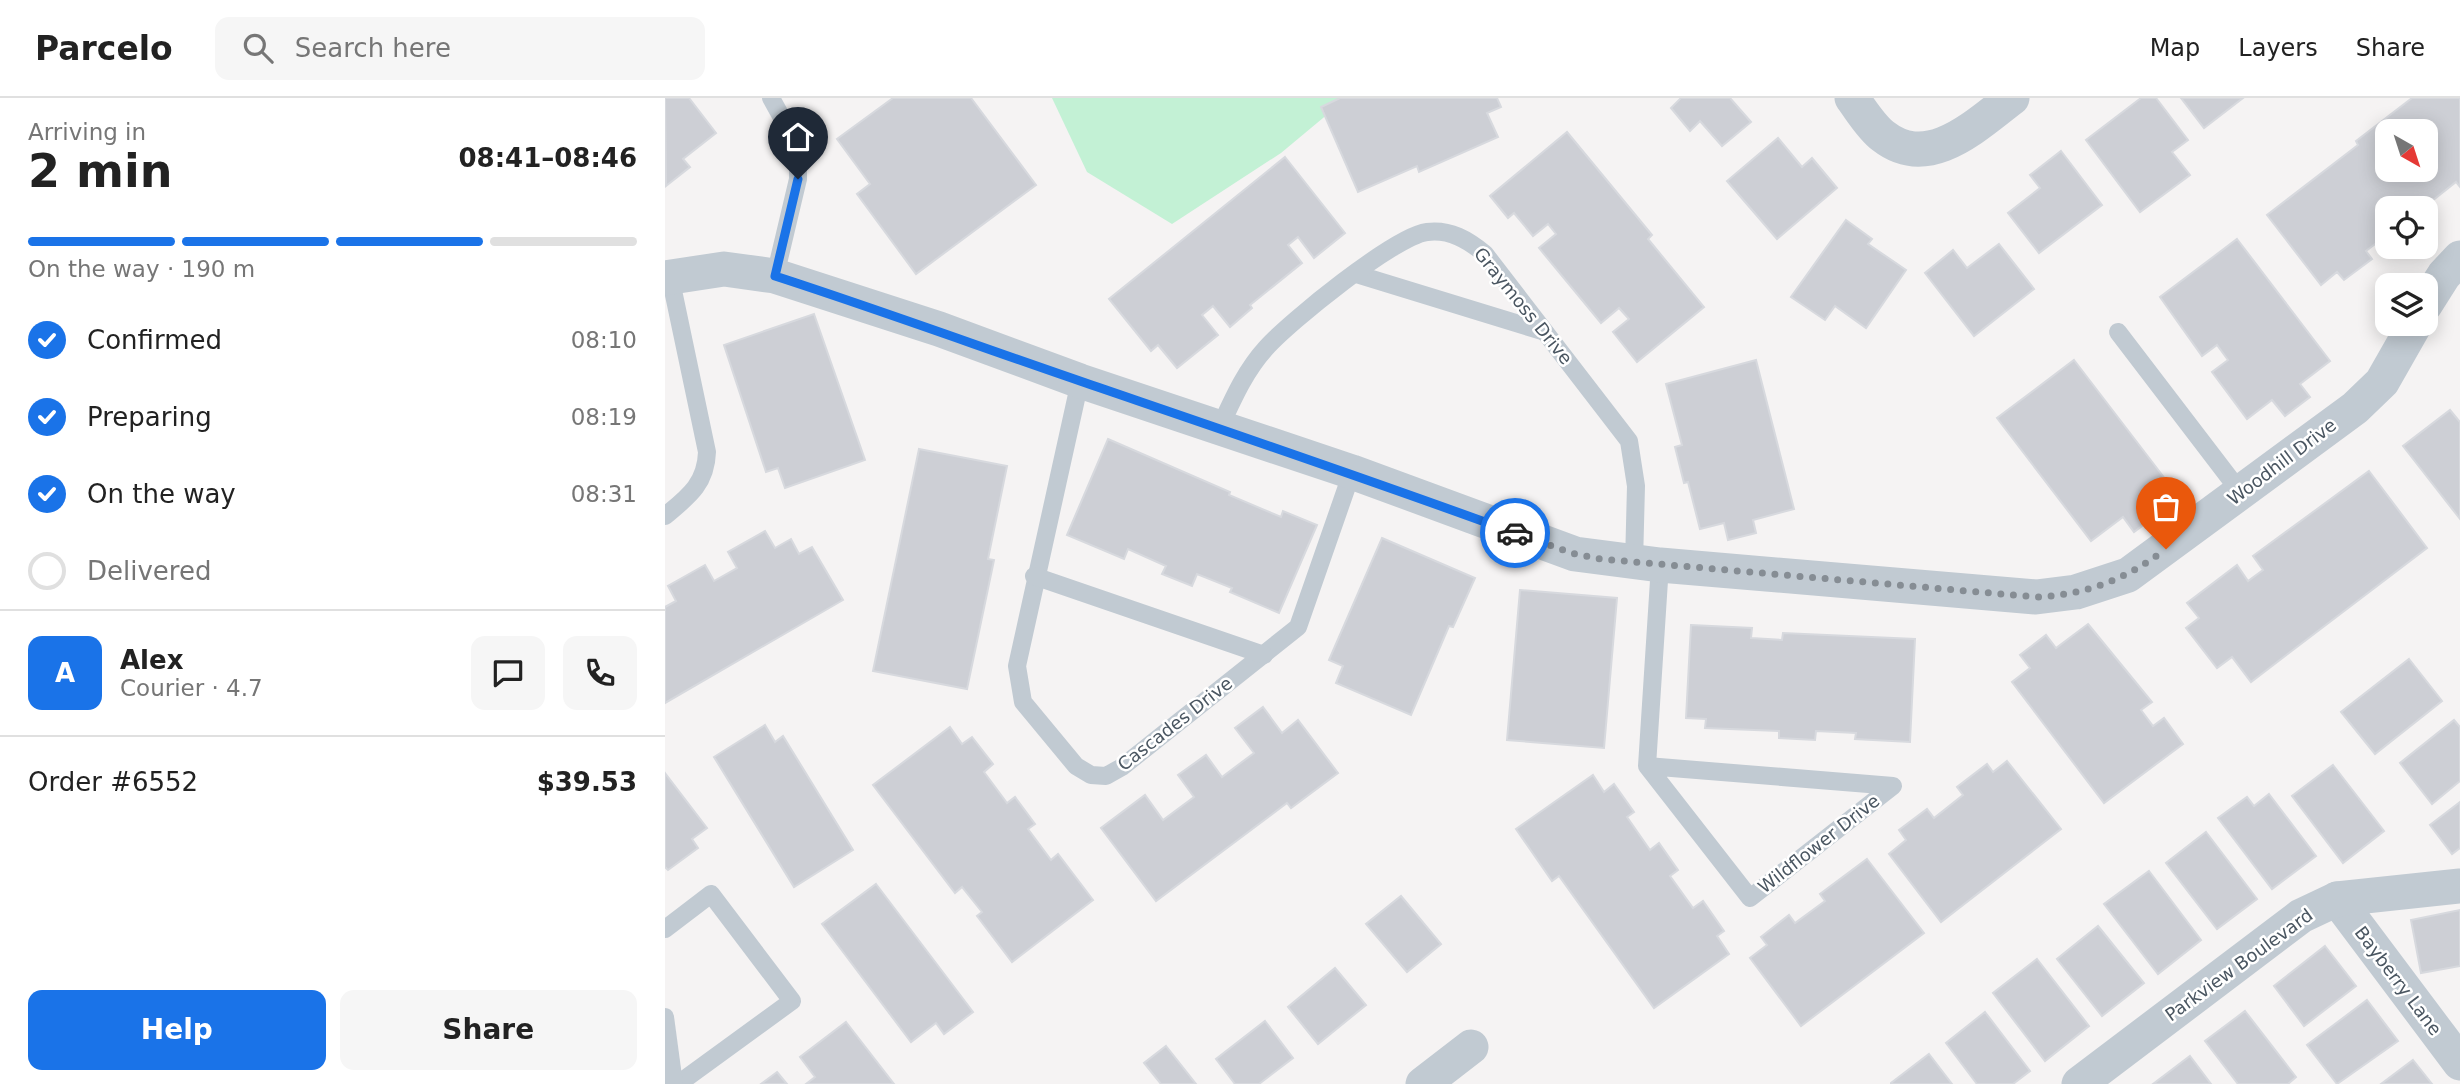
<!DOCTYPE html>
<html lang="en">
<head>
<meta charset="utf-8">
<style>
	:root { --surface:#fff; --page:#f6f6f6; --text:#222; --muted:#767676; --line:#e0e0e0; --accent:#1a73e8 }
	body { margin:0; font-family:"DejaVu Sans",sans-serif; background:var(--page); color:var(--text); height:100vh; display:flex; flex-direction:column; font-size:26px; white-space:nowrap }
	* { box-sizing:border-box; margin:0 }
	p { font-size:23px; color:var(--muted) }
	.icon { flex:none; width:38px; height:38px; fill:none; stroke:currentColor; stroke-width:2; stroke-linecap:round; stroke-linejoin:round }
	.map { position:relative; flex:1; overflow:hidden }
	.details { display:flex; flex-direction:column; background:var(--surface); width:665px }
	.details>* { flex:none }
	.needle { width:46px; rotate:141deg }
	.fabs { position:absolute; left:1710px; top:21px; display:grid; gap:14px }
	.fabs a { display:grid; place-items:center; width:63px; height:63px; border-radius:14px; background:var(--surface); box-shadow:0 4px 18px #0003; font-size:35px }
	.pin { position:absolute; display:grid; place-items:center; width:60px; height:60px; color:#fff; margin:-72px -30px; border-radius:50% 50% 50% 0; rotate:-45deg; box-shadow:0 0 7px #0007 }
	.pin .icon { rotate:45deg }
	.courier { position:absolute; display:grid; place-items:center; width:70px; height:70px; margin:-35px; border:5px solid #1a73e8; border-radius:50%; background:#fff; color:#222; box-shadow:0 2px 9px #0007 }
	.head em { font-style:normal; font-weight:600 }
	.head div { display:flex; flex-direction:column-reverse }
	.head { display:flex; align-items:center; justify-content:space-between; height:119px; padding:0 28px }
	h1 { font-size:46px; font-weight:600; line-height:52px }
	.bar { display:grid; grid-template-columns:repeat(4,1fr); gap:10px 7px; align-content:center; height:84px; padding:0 28px }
	.bar i { height:9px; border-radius:5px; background:var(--line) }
	.bar .current { background:var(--accent) }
	.bar p { grid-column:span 4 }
	.line { display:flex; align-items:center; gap:18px; padding:0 28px; border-top:2px solid var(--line) }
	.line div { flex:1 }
	.round { display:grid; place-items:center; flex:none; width:74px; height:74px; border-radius:14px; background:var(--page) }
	ol { padding:0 28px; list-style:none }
	li { display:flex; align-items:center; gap:21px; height:77px }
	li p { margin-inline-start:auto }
	li .icon { padding:7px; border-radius:50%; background:var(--accent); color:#fff; stroke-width:4 }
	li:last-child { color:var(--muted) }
	li i { width:38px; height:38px; border:4px solid var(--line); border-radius:50% }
	.primary-button { display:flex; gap:14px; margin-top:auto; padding:14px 28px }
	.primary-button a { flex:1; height:80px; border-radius:14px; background:var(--accent); color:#fff; font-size:28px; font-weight:600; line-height:80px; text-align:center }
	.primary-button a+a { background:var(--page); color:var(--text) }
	header { display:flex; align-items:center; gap:42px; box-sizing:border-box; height:98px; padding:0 35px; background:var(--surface); border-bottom:2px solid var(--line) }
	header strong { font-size:33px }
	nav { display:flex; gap:38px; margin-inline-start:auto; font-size:24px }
	.search { width:490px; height:63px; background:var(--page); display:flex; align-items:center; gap:18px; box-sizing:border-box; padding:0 24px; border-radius:14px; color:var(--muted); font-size:26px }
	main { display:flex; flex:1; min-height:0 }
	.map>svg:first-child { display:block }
	.green { fill:#c3f1d5 }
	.building { fill:#cdcfd5; stroke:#d7d9de; stroke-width:2; fill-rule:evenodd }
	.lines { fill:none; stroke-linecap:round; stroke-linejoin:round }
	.service { stroke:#c1cad2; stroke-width:18 }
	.minor { stroke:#c1cad2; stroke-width:35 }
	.done { stroke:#868d94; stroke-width:7; stroke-dasharray:0 12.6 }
	.route { stroke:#1a73e8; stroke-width:9 }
	.labels { text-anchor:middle; stroke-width:5; stroke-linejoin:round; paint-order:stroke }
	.street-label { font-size:18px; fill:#4a5661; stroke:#fff }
</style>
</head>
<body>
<header>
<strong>Parcelo</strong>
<div class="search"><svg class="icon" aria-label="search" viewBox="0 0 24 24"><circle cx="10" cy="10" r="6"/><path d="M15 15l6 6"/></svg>Search here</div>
<nav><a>Map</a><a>Layers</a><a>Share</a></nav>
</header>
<main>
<section class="details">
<div class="head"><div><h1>2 min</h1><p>Arriving in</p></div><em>08:41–08:46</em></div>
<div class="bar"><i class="current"></i><i class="current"></i><i class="current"></i><i></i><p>On the way · 190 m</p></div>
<ol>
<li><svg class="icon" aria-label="check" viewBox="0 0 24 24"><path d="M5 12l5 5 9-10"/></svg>Confirmed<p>08:10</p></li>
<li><svg class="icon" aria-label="check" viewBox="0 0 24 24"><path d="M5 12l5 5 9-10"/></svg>Preparing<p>08:19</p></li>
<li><svg class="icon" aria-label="check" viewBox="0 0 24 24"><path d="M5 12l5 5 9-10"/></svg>On the way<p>08:31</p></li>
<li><i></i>Delivered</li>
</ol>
<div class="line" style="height:126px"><b class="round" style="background:var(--accent);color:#fff">A</b><div><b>Alex</b><p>Courier · 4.7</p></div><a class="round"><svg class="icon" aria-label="chat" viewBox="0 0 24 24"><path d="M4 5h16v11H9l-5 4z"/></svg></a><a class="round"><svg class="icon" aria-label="phone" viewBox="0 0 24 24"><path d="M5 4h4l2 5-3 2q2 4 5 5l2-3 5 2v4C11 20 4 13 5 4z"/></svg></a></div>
<div class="line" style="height:91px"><div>Order #6552</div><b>$39.53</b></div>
<div class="primary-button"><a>Help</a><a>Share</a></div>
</section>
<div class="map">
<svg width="1795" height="986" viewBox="0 0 1795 986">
	<rect width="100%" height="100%" fill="#f5f3f3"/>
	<path class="green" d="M387,0H682L616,55L507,126L422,74Z"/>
	<g class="building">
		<path d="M0,0H24L51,35L18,61L25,69L1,88Z"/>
		<path d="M228,0H306L371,87L251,176L192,96L205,86L172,41Z"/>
		<path d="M675,0H832L836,9L822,15L833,39L754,74L752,68L693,94L656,9Z"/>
		<path d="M1016,0H1065L1086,24L1057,48L1035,23L1025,33L1006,10Z"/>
		<path d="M1476,0H1491L1523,42L1507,54L1525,77L1475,114L1421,42Z"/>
		<path d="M1516,0H1578L1539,30Z"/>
		<path d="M1747,0H1795V89L1791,84L1762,107L1768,115L1760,121V110H1722V137L1701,153L1707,161L1679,182L1672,174L1656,187L1602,117L1693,47L1691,43ZM1722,33H1760V72H1722Z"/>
		<path d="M902,34L987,137L983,141L1039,209L972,264L948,234L964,221L954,210L936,225L874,150L891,136L883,126L868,138L849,115L843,120L825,98Z"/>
		<path d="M1113,40L1137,69L1147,60L1172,90L1112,141L1062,83Z"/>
		<path d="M1396,53L1437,107L1374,155L1343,115L1375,90L1365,77Z"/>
		<path d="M620,59L680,135L649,160L633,139L623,147L637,165L585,207L587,210L565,229L548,208L537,217L553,237L512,270L493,247L486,253L444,201Z"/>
		<path d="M1181,122L1207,141L1203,146L1241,172L1201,230L1170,208L1160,222L1126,199Z"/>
		<path d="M1572,141L1665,263L1635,286L1645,299L1620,318L1607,302L1582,321L1547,274L1563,262L1552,247L1537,258L1495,199Z"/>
		<path d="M1334,146L1369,191L1309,238L1260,175L1288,152L1302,170Z"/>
		<path d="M149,216L200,362L120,390L113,370L101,374L59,247Z"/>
		<path d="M1091,262L1129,411L1088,422L1091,435L1063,442L1059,425L1035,431L1023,384L1019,385L1010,349L1017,347L1001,286Z"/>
		<path d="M1409,262L1504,386L1487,399L1497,413L1469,434L1458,419L1426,443L1332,320Z"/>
		<path d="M1785,312L1795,324V421L1738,348Z"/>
		<path d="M443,341L565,394L564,397L616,419L618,413L652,427L614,515L565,494L567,490L532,476L527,488L497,476L501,468L463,451L459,461L402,437Z"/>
		<path d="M254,351L342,368L323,461L329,462L302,591L208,573Z"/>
		<path d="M1704,373L1762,450L1586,584L1567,559L1552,570L1521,530L1534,520L1522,505L1572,467L1583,483L1598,472L1588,458Z"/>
		<path d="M100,433L110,450L126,441L134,456L147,449L178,502L0,605V509L11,503L3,488L40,467L49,483L72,470L63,454Z"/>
		<path d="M717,440L810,480L788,529L784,528L746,617L671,585L678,568L664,562Z"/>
		<path d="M855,492L952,500L939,650L842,642Z"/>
		<path d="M1423,526L1487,604L1476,612L1488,628L1499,620L1518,646L1439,705L1347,584L1365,570L1355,557L1381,537L1391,550Z"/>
		<path d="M1026,527L1087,530L1086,540L1117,542L1118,535L1250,541L1245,644L1190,641L1191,635L1151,633L1150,642L1114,640V633L1040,630L1041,621L1021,620Z"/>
		<path d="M1744,561L1777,603L1710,656L1676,614Z"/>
		<path d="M598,609L617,635L633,622L673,675L626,710L622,705L491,803L436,730L480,697L498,722L529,699L513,677L541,657L557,679L589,655L570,630Z"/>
		<path d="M1789,622L1795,629V683L1767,706L1735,665Z"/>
		<path d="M100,627L110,644L118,638L188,752L129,789L49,659Z"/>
		<path d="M285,629L297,646L307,639L328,666L319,674L342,705L350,699L370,726L363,731L386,762L393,756L428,802L347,864L312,818L317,814L297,789L290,795L208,687Z"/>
		<path d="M1342,663L1396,731L1276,824L1224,756L1241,742L1234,732L1262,711L1269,720L1298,697L1292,689L1322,666L1328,674Z"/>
		<path d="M1668,667L1719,733L1678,765L1627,698Z"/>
		<path d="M0,675L42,730L27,741L33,750L3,772L0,769Z"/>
		<path d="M928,677L939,694L949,686L969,714L962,719L985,752L994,745L1013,772L1005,778L1028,810L1038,803L1059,833L1052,838L1064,856L989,910L894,778L887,783L851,731Z"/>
		<path d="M1604,696L1651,758L1607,791L1553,720L1582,699L1589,708Z"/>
		<path d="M1795,704V750L1787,756L1765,727Z"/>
		<path d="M1541,734L1592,801L1552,831L1501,765Z"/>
		<path d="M1202,761L1259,835L1136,928L1085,860L1102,847L1096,839L1124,817L1130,825L1160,803L1155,796Z"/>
		<path d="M1484,773L1536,842L1493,876L1439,806Z"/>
		<path d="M211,786L308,914L279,936L271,925L246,944L157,826Z"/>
		<path d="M736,798L776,846L742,874L701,826Z"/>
		<path d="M1795,812V868L1756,875L1746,822Z"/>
		<path d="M1433,828L1479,885L1437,918L1392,861Z"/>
		<path d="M1660,848L1691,888L1639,928L1609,888Z"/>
		<path d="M1372,861L1424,928L1380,963L1328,895Z"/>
		<path d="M670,870L701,907L653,946L623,909Z"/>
		<path d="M1702,902L1733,943L1672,986L1642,947Z"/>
		<path d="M1580,913L1631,979L1623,986H1573L1540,943Z"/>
		<path d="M1320,914L1365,973L1348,986H1312L1281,945Z"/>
		<path d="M600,923L628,960L594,986H570L551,961Z"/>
		<path d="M181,924L229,986H141L150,979L135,959Z"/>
		<path d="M501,948L531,986H496L479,965Z"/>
		<path d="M1264,956L1287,986H1226V985Z"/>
		<path d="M1525,958L1546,986H1488Z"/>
		<path d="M1748,962L1767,986H1716Z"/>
		<path d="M112,974L122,986H96Z"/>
	</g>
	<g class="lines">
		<g class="service">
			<path d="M106,0L133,49V81L110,178"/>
			<path d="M691,176L880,234"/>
			<path d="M1453,234L1576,395"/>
			<path d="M415,283L352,568L358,604L411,668L426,677L441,678L457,669L633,529L687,374"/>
			<path d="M555,329C568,301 580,273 601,250C624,224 730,138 762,134C785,131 803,142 820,156L964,343L971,388L969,465"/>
			<path d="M0,418C23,399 41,386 42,354L5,178"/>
			<path d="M369,478L599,557"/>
			<path d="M982,668L1085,800L1228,688L982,668L995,467"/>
			<path d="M0,831L46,796L127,903L13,986"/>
			<path d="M0,919L9,986"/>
		</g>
		<g class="minor">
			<path d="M1187,0C1196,12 1206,29 1218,38C1264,74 1311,27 1347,0"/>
			<path d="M0,180L59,171L110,178L274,231L415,283L687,374L910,456L995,467L1371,499L1411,494L1463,477L1690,310L1717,284L1750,226"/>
			<path d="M1760,207L1779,177L1795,160"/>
			<path d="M1672,801L1795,965"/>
			<path d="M758,986L806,949"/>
			<path d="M1414,986L1636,818L1672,801L1795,788"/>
		</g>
	</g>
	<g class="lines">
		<path class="done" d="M850,435L910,456L936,461L1371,499C1420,497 1462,481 1501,451"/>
		<path class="route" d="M133,81L110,178C212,211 313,248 415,283C561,333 706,382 850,435"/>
	</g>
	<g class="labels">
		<g class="street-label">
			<text transform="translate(858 208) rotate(51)" y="6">Graymoss Drive</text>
			<text transform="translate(1617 364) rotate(-37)" y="6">Woodhill Drive</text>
			<text transform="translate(510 626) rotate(-38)" y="6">Cascades Drive</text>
			<text transform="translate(1154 746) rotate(-38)" y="6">Wildflower Drive</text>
			<text transform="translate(1574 867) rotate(-36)" y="6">Parkview Boulevard</text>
			<text transform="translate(1733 883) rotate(53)" y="6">Bayberry Lane</text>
		</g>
	</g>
</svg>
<div class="fabs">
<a><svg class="needle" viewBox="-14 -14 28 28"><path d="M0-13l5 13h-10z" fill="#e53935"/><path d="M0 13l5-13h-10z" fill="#767676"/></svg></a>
<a><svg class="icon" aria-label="locate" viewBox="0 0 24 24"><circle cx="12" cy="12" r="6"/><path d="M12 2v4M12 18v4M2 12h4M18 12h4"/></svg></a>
<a><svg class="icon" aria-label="layers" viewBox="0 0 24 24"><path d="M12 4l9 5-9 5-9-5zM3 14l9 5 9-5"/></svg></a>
</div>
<div class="pin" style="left:1501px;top:451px;background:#ea580c"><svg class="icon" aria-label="bag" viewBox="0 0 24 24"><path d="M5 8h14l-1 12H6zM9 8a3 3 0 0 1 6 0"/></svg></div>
<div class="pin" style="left:133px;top:81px;background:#1f2937"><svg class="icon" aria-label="home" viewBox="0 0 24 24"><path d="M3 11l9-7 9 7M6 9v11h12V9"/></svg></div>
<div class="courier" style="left:850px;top:435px"><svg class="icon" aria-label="car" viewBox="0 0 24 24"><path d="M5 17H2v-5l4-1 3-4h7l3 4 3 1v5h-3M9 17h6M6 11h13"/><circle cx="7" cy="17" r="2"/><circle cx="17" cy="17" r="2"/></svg></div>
</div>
</main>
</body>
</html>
